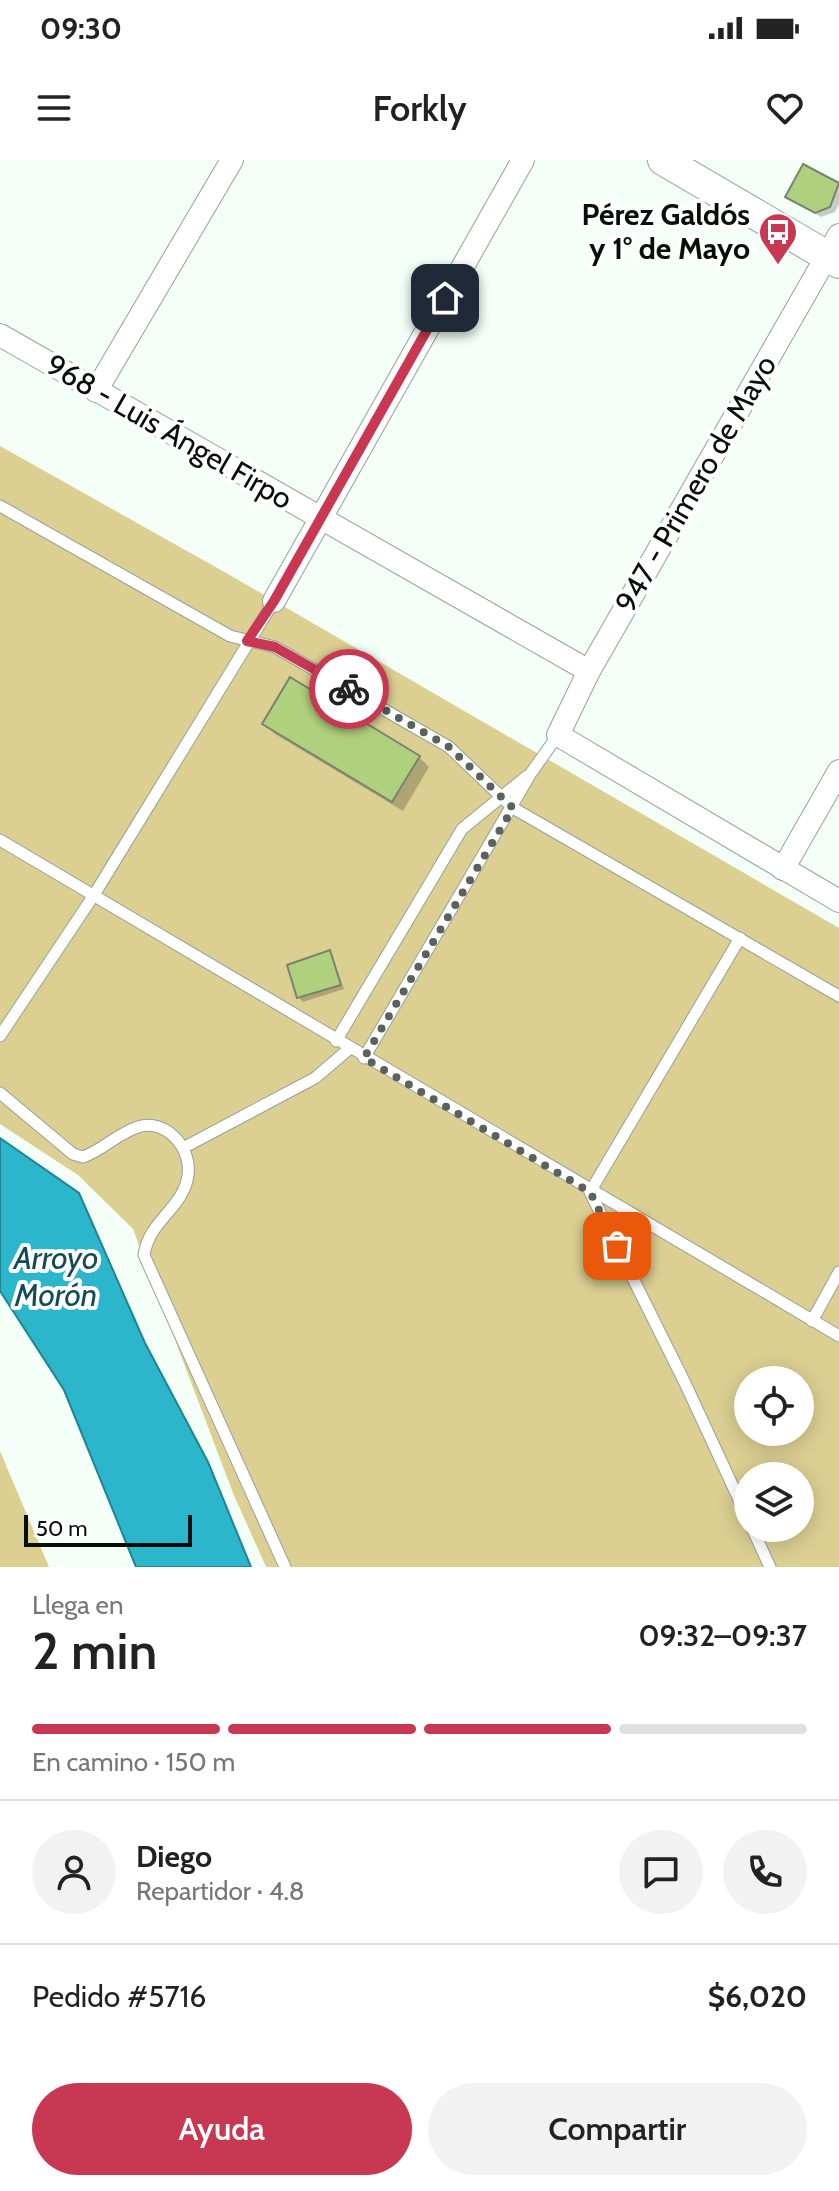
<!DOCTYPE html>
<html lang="es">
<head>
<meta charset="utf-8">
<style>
	:root { --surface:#fff; --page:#f2f2f2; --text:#222; --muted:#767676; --line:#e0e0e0; --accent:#c83853 }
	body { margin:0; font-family:Cabin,sans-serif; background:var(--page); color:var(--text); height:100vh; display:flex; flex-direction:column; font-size:30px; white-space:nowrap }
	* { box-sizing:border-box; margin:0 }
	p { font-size:26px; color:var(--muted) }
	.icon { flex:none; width:44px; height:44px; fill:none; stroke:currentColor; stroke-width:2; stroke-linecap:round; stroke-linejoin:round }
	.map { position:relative; height:1407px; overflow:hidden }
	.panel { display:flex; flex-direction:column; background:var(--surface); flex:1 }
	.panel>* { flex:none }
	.tools { position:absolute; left:734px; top:1206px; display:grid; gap:16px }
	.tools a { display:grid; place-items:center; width:80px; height:80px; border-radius:50%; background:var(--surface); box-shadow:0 4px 20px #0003; font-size:40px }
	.scale { position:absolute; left:24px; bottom:20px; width:168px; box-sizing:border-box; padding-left:8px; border:4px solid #080e0a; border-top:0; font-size:22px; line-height:28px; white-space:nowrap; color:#080e0a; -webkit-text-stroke:6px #fff; paint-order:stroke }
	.pin { position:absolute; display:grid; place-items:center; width:68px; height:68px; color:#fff; margin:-34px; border-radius:16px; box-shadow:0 4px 12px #0006 }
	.courier { position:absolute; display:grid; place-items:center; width:80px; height:80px; margin:-40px; border:6px solid #c83853; border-radius:50%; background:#fff; color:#222; box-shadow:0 2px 10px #0007 }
	.headline em { font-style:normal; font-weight:600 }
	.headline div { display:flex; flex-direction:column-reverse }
	.headline { display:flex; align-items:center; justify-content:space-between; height:136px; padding:0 32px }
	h1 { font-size:52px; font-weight:600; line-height:60px }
	.bar { display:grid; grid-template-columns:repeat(4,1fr); gap:12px 8px; align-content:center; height:96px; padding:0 32px }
	.bar i { height:10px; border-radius:6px; background:var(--line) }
	.bar .active { background:var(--accent) }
	.bar p { grid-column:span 4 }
	.line { display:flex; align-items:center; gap:20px; padding:0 32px; border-top:2px solid var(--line) }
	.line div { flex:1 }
	.round { display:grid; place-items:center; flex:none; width:84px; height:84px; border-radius:42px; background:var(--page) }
	.cta { display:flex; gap:16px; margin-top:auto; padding:16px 32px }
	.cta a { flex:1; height:92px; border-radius:48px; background:var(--accent); color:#fff; font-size:32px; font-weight:600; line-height:92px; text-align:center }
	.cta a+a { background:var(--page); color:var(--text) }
	.status { display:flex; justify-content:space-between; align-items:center; height:56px; padding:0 40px; background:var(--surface); direction:ltr }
	.status svg { height:22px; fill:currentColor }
	header { display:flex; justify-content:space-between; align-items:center; height:104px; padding:0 32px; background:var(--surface); font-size:36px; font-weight:600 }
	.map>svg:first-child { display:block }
	.green { fill:#dbcf92; fill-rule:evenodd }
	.water { fill:#2bb6cc; stroke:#208492; stroke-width:2 }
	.shadow { fill:#0003 }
	.building { fill:#afd07d; stroke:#7b8272; stroke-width:2 }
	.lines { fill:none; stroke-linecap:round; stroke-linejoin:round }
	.service-casing { stroke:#93a397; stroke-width:13 }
	.minor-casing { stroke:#93a397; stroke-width:24 }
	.secondary-casing { stroke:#93a397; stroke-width:32 }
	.service { stroke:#fff; stroke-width:11 }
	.minor { stroke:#fff; stroke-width:22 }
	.secondary { stroke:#fff; stroke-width:30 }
	.done { stroke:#5b625d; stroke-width:8; stroke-dasharray:0 14.4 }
	.route { stroke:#c83853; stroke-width:10 }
	.labels { text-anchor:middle; stroke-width:8; stroke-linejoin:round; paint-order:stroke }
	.poi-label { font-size:30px; font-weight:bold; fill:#080e0a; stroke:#fff; text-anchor:end }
	.street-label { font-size:30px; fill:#080e0a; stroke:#fff }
	.water-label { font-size:32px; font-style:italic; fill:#134b54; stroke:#fff }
</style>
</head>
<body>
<div class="status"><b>09:30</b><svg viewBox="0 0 49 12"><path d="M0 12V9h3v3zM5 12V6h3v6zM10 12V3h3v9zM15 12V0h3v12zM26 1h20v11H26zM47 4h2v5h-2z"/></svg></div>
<header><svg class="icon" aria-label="menu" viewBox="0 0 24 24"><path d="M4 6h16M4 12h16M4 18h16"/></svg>Forkly<svg class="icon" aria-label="heart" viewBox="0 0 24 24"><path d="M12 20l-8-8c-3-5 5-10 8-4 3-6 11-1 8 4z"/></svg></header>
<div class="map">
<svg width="839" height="1407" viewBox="0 0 839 1407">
	<rect width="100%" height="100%" fill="#f4fff7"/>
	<g class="green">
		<path d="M0,286L228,414L839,768V1407H266L233,1333L133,1069L78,1015L0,964ZM748,1220H800V1272H748ZM748,1316H800V1368H748Z"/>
		<path d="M0,1291L49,1407H0Z"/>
	</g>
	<path class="water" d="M0,978L79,1033L145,1183L208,1302L251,1407H136L64,1230L0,1131Z"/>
	<g class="shadow">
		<path d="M804,6L839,25V44L835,52L821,57L787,37Z"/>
		<path d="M264,563L419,597L429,607L403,651L275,574Z"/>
		<path d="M330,792L344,829L303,842L298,837Z"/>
	</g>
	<g class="building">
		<path d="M803,4L839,23L830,47L815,53L785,37Z"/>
		<path d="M290,517L420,596L392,642L262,564Z"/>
		<path d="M330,790L341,825L297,838L287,805Z"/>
	</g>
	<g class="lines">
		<g class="service-casing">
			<g id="service">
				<path d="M0,346L230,476L275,487L449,587L513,648L839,836"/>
				<path d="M0,680L839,1176"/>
				<path d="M740,778L590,1032L685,1223L748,1359"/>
				<path d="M0,876L94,735L274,441"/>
				<path d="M336,881L462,669L527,616"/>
				<path d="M364,898L531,613L558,575"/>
				<path d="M0,933L73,994L83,997C103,990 118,973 138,967C165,958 192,987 188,1015C184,1048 149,1060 144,1095L285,1407"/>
				<path d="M183,988L315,918L349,889"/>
				<path d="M812,1161L839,1112"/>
				<path d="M752,1368L770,1407"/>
			</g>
		</g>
		<g class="minor-casing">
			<g id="minor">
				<path d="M839,75L589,511L558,575L839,741"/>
				<path d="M0,175L589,511"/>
				<path d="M96,231L232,0"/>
				<path d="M274,441L523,0"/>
				<path d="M783,709L839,611"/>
			</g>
		</g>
		<g class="secondary-casing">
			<path id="secondary" d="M663,0L839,103"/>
		</g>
		<use href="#service" class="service"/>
		<use href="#minor" class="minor"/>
		<use href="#secondary" class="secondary"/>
	</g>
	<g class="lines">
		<path class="done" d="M349,529L449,587L513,648L364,898L590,1032L617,1086"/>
		<path class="route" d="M349,529L275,487L247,481L274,441L445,138"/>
	</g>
	<defs>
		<g id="bus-pin" transform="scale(2)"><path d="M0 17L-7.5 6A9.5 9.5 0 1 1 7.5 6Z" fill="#c83853" stroke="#fff"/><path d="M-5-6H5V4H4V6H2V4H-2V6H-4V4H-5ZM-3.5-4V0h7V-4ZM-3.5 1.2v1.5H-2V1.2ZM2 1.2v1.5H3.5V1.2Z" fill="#fff"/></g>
	</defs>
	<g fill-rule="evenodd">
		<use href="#bus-pin" x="778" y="72"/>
	</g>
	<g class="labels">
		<g class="poi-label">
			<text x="750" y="65">Pérez Galdós<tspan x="750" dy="34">y 1° de Mayo</tspan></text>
		</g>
		<g class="street-label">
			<text transform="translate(169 272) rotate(30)" y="10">968 - Luis Ángel Firpo</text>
			<text transform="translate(696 324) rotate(-60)" y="10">947 - Primero de Mayo</text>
		</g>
		<g class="water-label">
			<text x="56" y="1109">Arroyo<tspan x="56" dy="37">Morón</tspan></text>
		</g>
	</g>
</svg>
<div class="tools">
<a><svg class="icon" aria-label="locate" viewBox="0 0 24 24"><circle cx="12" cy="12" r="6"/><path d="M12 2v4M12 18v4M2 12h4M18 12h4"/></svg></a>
<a><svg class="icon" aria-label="layers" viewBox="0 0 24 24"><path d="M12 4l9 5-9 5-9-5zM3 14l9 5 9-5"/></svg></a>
</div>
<div class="scale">50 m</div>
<div class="pin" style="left:617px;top:1086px;background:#ea580c"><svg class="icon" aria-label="bag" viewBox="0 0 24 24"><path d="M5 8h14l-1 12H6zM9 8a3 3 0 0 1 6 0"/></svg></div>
<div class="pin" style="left:445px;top:138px;background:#1f2937"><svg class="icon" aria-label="home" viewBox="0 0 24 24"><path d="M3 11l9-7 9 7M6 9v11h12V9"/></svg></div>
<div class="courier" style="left:349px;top:529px"><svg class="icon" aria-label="bike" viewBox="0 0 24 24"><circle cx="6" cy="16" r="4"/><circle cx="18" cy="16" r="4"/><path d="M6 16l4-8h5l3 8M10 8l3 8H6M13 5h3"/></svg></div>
</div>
<section class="panel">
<div class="headline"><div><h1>2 min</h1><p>Llega en</p></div><em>09:32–09:37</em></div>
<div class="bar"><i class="active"></i><i class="active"></i><i class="active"></i><i></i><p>En camino · 150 m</p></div>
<div class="line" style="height:144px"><a class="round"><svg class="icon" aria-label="person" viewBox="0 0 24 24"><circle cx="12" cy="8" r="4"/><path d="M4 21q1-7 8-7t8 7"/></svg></a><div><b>Diego</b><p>Repartidor · 4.8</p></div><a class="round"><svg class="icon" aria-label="chat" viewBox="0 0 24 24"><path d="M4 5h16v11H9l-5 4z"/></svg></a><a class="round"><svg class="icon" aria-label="phone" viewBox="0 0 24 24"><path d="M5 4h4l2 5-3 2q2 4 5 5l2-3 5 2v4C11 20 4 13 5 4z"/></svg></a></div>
<div class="line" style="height:104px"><div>Pedido #5716</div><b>$6,020</b></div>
<div class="cta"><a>Ayuda</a><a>Compartir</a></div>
</section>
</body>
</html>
